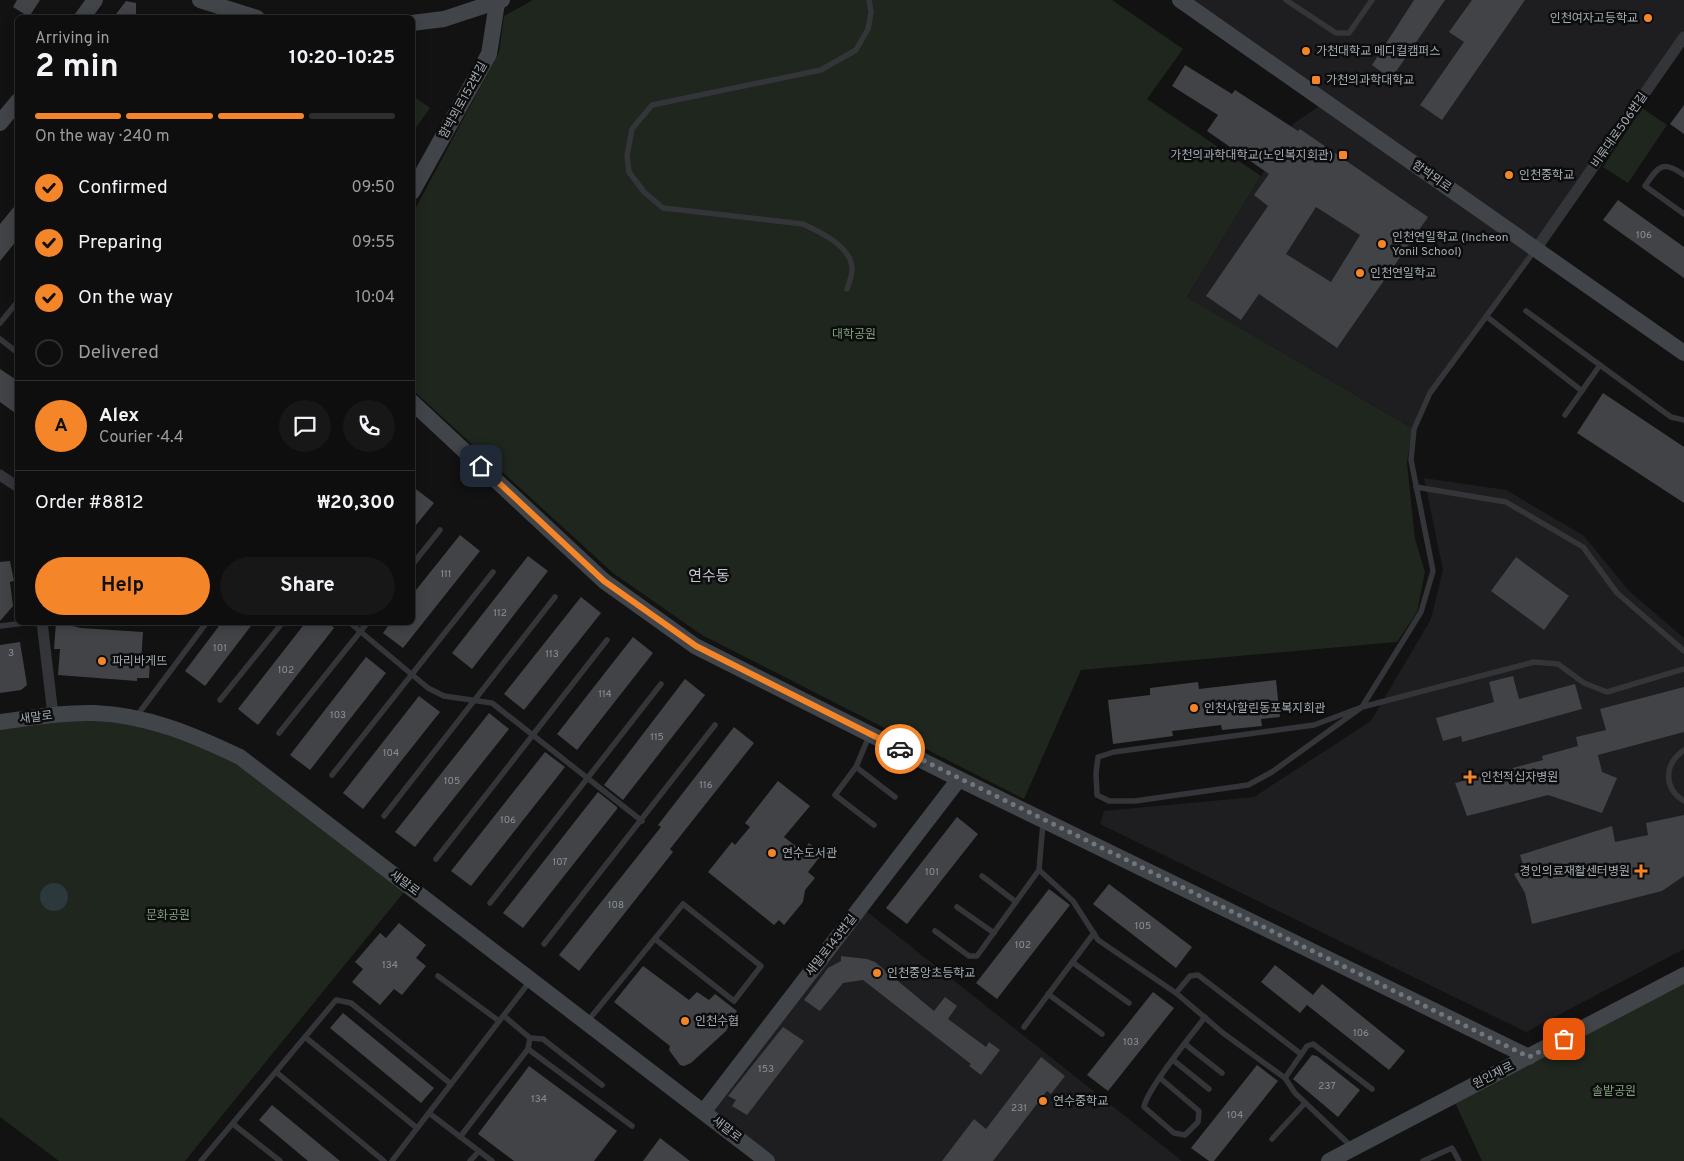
<!DOCTYPE html>
<html lang="en">
<head>
<meta charset="utf-8">
<style>
	:root { --surface:#0e0e0e; --page:#171717; --text:#f1f3f6; --muted:#9b9c9e; --line:#2e2e2e; --accent:#f48529 }
	body { margin:0; font-family:Overpass,"Noto Sans KR",sans-serif; background:var(--page); color:var(--text); height:100vh; display:flex; flex-direction:column; font-size:19px; white-space:nowrap }
	* { box-sizing:border-box; margin:0 }
	p { font-size:16px; color:var(--muted) }
	.icon { flex:none; width:28px; height:28px; fill:none; stroke:currentColor; stroke-width:2; stroke-linecap:round; stroke-linejoin:round }
	.map { position:relative; flex:1; overflow:hidden }
	.side { position:absolute; left:15px; top:15px; width:400px; height:610px; display:flex; flex-direction:column; background:var(--surface); border-radius:8px; box-shadow:0 2px 12px #0003,0 0 0 1px var(--line) }
	.side>* { flex:none }
	.pin { position:absolute; display:grid; place-items:center; width:42px; height:42px; color:#fff; margin:-21px; border-radius:10px; box-shadow:0 2px 8px #0006 }
	.courier { position:absolute; display:grid; place-items:center; width:50px; height:50px; margin:-25px; border:4px solid #f48529; border-radius:50%; background:#fff; color:#222; box-shadow:0 1px 6px #0007 }
	.headline em { font-style:normal; font-weight:700 }
	.headline div { display:flex; flex-direction:column-reverse }
	.headline { display:flex; align-items:center; justify-content:space-between; height:85px; padding:0 20px }
	h1 { font-size:32px; font-weight:700; line-height:38px }
	.bar { display:grid; grid-template-columns:repeat(4,1fr); gap:8px 5px; align-content:center; height:60px; padding:0 20px }
	.bar i { height:6px; border-radius:4px; background:var(--line) }
	.bar .selected { background:var(--accent) }
	.bar p { grid-column:span 4 }
	.line { display:flex; align-items:center; gap:12px; padding:0 20px; border-top:1px solid var(--line) }
	.line div { flex:1 }
	.round { display:grid; place-items:center; flex:none; width:52px; height:52px; border-radius:26px; background:var(--page) }
	ol { padding:0 20px; list-style:none }
	li { display:flex; align-items:center; gap:15px; height:55px }
	li p { margin-inline-start:auto }
	li .icon { padding:5px; border-radius:50%; background:var(--accent); color:#111; stroke-width:4 }
	li:last-child { color:var(--muted) }
	li i { width:28px; height:28px; border:2px solid var(--line); border-radius:50% }
	.action { display:flex; gap:10px; margin-top:auto; padding:10px 20px }
	.action a { flex:1; height:58px; border-radius:30px; background:var(--accent); color:#111; font-size:20px; font-weight:700; line-height:58px; text-align:center }
	.action a+a { background:var(--page); color:var(--text) }
	.map>svg:first-child { display:block }
	.built { fill:#1e1e20 }
	.green { fill:#1e261e }
	.water { fill:#2b383c }
	.building { fill:#414346; fill-rule:evenodd }
	.lines { fill:none; stroke-linecap:round; stroke-linejoin:round }
	.lane { stroke:#333538; stroke-width:5.5 }
	.street { stroke:#333538; stroke-width:11 }
	.secondary { stroke:#414448; stroke-width:16 }
	.done { stroke:#70767c; stroke-width:5; stroke-dasharray:0 9 }
	.route { stroke:#f48529; stroke-width:6 }
	.poi-dot { fill:#f48529; stroke:#0d0d0e; stroke-width:2 }
	.labels { text-anchor:middle; stroke-width:5; stroke-linejoin:round; paint-order:stroke }
	.number-label { font-size:10px; fill:#8a9298 }
	.poi-label { font-size:12px; fill:#a3acb4; stroke:#0d0d0e; text-anchor:start }
	.street-label { font-size:12px; fill:#a3acb4; stroke:#0d0d0e }
	.park-label { font-size:12px; fill:#7fa079; stroke:#0d0d0e }
	.quarter-label { font-size:15px; fill:#c4cad0; stroke:#0d0d0e }
</style>
</head>
<body>
<div class="map">
<svg width="1684" height="1161" viewBox="0 0 1684 1161">
	<rect width="100%" height="100%" fill="#121213"/>
	<g class="built">
		<path d="M1180,0H1684V37L1430,393L1414,429L1187,297L1293,124L1325,102Z"/>
		<path d="M1424,478L1506,490L1584,536L1628,590L1684,638V949L1526,1032L1100,824L1104,811L1254,797L1371,721L1431,619L1443,570Z"/>
		<path d="M861,907L1029,1040L1182,1161H767L704,1111Z"/>
	</g>
	<g class="green">
		<path d="M533,0H1112L1183,49L1147,99L1261,176L1187,297L1412,428L1407,463L1415,539L1425,572L1417,612L1397,642L1081,670L1024,799L702,635L613,573L416,393L413,387V213L499,52L504,16Z"/>
		<path d="M413,96L430,108L413,132Z"/>
		<path d="M1642,108L1667,125L1628,183L1603,167Z"/>
		<path d="M95,713L240,757L409,886L185,1161H59L0,1117V722Z"/>
		<path d="M1684,975V1161H1482L1452,1096Z"/>
	</g>
	<circle class="water" cx="54" cy="897" r="14"/>
	<g class="building">
		<path d="M17,0H40L29,17L13,7Z"/>
		<path d="M1414,0H1445L1391,79L1372,65Z"/>
		<path d="M1472,0H1525L1442,120L1420,105L1464,42L1449,32Z"/>
		<path d="M126,1L136,3V18H113Z"/>
		<path d="M1185,65L1232,94L1235,90L1298,131L1300,129L1428,217L1337,348L1259,294L1241,320L1206,296L1268,206L1254,195L1269,174L1207,131L1218,115L1172,86ZM1316,207L1360,235L1331,282L1286,254Z"/>
		<path d="M1684,105V134L1670,124Z"/>
		<path d="M1618,200L1684,247V278L1603,220Z"/>
		<path d="M18,202V239L0,261V224Z"/>
		<path d="M0,369L18,381V415L0,402Z"/>
		<path d="M1603,393L1684,447V503L1577,433Z"/>
		<path d="M412,486L434,503L412,530Z"/>
		<path d="M460,535L480,551L403,648L383,633L391,622H412V595Z"/>
		<path d="M528,556L548,571L472,669L452,653Z"/>
		<path d="M1516,557L1569,596L1544,630L1491,591Z"/>
		<path d="M10,561L14,581L10,582L13,606L0,621V562Z"/>
		<path d="M581,597L601,613L524,710L504,694Z"/>
		<path d="M56,622H68V625L81,628L143,632L141,661H150L149,678H137V681L58,675L60,649H54Z"/>
		<path d="M222,622H254L205,686L185,671Z"/>
		<path d="M306,622H328L334,628L258,725L238,709Z"/>
		<path d="M633,637L653,653L577,750L557,734Z"/>
		<path d="M20,642L27,685L21,690L0,693V645Z"/>
		<path d="M366,657L386,673L310,770L290,755Z"/>
		<path d="M1513,676L1519,699L1575,684L1582,709L1462,742L1461,736L1443,741L1436,718L1494,702L1489,682Z"/>
		<path d="M685,679L705,695L623,800L604,785Z"/>
		<path d="M1276,680L1280,717L1261,719L1262,726L1222,730L1221,725L1172,731L1173,736L1113,744L1108,700L1150,695V688L1198,682L1199,689Z"/>
		<path d="M1684,687V732L1598,755L1602,772L1617,778L1602,813L1548,795L1467,816L1455,783L1543,760L1542,756L1578,746L1576,737L1606,730L1600,709Z"/>
		<path d="M419,696L440,712L363,809L343,793Z"/>
		<path d="M489,713L509,729L415,847L395,832Z"/>
		<path d="M734,727L754,743L670,849L673,852L579,971L559,955L661,827L658,825Z"/>
		<path d="M545,752L565,767L471,886L451,871Z"/>
		<path d="M778,781L810,806L784,837L802,851L809,843L822,854L808,872L815,878L805,890L803,902L784,925L779,920L774,925L708,872L732,842L735,845L750,827L745,823Z"/>
		<path d="M598,792L617,807V809L523,928L503,913Z"/>
		<path d="M1684,815V876L1662,891L1532,924L1525,893L1514,874L1525,870L1520,855L1612,826L1615,842L1648,835L1646,823Z"/>
		<path d="M957,817L978,834L907,924L886,908Z"/>
		<path d="M1109,884L1192,947L1176,968L1093,904Z"/>
		<path d="M1049,889L1070,905L997,999L976,983Z"/>
		<path d="M399,923L426,945L416,958L426,966L402,995L394,989L380,1005L352,982L363,969L355,962L380,933L386,938Z"/>
		<path d="M841,956L867,959L875,962L934,1011L945,997L957,1006L948,1019L986,1047L989,1042L1000,1050L981,1075L969,1066L971,1064L863,980L843,983L820,1011L804,1000L828,968L841,961Z"/>
		<path d="M1275,965L1313,995L1322,984L1405,1051L1389,1070L1307,1005L1300,1013L1261,982Z"/>
		<path d="M643,966L689,1000L697,992L709,1000L715,994L737,1011L726,1031L691,1063L684,1066L680,1065L669,1050L670,1046L614,1002Z"/>
		<path d="M1153,992L1174,1008L1108,1091L1087,1075Z"/>
		<path d="M343,1013L434,1088L421,1103L330,1028Z"/>
		<path d="M783,1027L804,1041L747,1115L732,1106L736,1100L728,1096Z"/>
		<path d="M1312,1055L1317,1056L1360,1090L1338,1117L1293,1079Z"/>
		<path d="M1041,1057L1065,1076L1051,1094L1047,1091L993,1161H942L974,1119L986,1129Z"/>
		<path d="M1257,1065L1278,1081L1214,1161H1209L1191,1148Z"/>
		<path d="M529,1066L617,1131L594,1161H514L478,1134Z"/>
		<path d="M272,1105L340,1161H308L259,1120Z"/>
		<path d="M660,1138L690,1161H643Z"/>
	</g>
	<g class="lines">
		<g class="lane">
			<path d="M1286,0L1336,33H1349L1372,0"/>
			<path d="M1684,175C1662,159 1658,167 1645,186L1684,214"/>
			<path d="M1535,250L1430,393L1414,429L1411,460L1433,571L1421,612L1362,707L1534,662L1558,664L1584,683L1607,692L1684,669"/>
			<path d="M847,289C849,283 852,276 852,270C853,247 820,232 803,224L663,208L644,192L629,172L627,156L632,129L652,105L821,70L856,50L868,29L871,12L869,0"/>
			<path d="M1526,311L1671,417L1684,420"/>
			<path d="M1486,316L1582,391"/>
			<path d="M0,323L18,301"/>
			<path d="M0,339L18,353"/>
			<path d="M1565,415L1600,365"/>
			<path d="M1416,487L1506,502L1583,547L1617,593L1684,651"/>
			<path d="M412,565L440,530"/>
			<path d="M349,622L428,688L444,696L492,703L642,821"/>
			<path d="M0,626L34,622"/>
			<path d="M220,700L283,622"/>
			<path d="M1362,707L1272,772L1248,785L1135,801H1109L1097,795L1096,773L1098,757L1114,752L1314,725Z"/>
			<path d="M136,717L207,622"/>
			<path d="M279,733L368,622"/>
			<path d="M869,736L856,767L835,795L874,825"/>
			<path d="M1684,750C1664,764 1663,788 1684,801"/>
			<path d="M856,767L895,797"/>
			<path d="M332,775L493,572"/>
			<path d="M384,816L555,597"/>
			<path d="M1043,823L1039,870L1073,901L1098,940L1176,993L1223,1033L1285,1078L1295,1093L1352,1147"/>
			<path d="M436,859L607,640"/>
			<path d="M982,876L1016,902"/>
			<path d="M490,903L661,684"/>
			<path d="M957,907L994,933"/>
			<path d="M935,931L969,956H977L1039,870"/>
			<path d="M544,944L715,725"/>
			<path d="M1072,962L1129,1003"/>
			<path d="M438,976L499,1021"/>
			<path d="M1176,993L1190,976L1198,975L1301,1054"/>
			<path d="M1048,994L1102,1034"/>
			<path d="M504,1016L530,1038L543,1039L602,1085"/>
			<path d="M587,1022L683,904L761,966L734,1001L655,939"/>
			<path d="M1024,1027L1094,933"/>
			<path d="M305,1037L417,1128"/>
			<path d="M530,1038L528,1049L632,1126"/>
			<path d="M1185,1044L1222,1073"/>
			<path d="M1173,1060L1209,1089"/>
			<path d="M276,1072L384,1161"/>
			<path d="M1160,1078L1199,1111L1198,1122L1185,1135L1174,1133L1144,1107C1147,1089 1191,1036 1205,1017"/>
			<path d="M1285,1078L1307,1046L1313,1044L1372,1089"/>
			<path d="M429,1113L492,1161"/>
			<path d="M233,1124L280,1161"/>
			<path d="M460,1137L528,1049"/>
			<path d="M1272,1139L1305,1103"/>
			<path d="M201,1161L336,1000L351,1003L451,1084"/>
			<path d="M392,1161L530,981"/>
			<path d="M470,1161L479,1151"/>
			<path d="M1423,1161L1452,1148L1459,1161"/>
		</g>
		<g class="street">
			<path d="M1536,249L1684,37"/>
			<path d="M0,475L18,487"/>
			<path d="M42,622L53,715"/>
		</g>
		<g class="secondary">
			<path d="M200,0L257,18"/>
			<path d="M1180,0L1684,353"/>
			<path d="M82,18L95,0"/>
			<path d="M412,23L444,19L502,0"/>
			<path d="M0,123L18,101"/>
			<path d="M412,192L489,54L497,3"/>
			<path d="M412,402L604,581L695,646L959,779L1529,1057"/>
			<path d="M0,722C31,718 63,712 95,713C147,715 194,735 240,757L767,1161"/>
			<path d="M704,1111L959,779"/>
			<path d="M1329,1161L1684,975"/>
		</g>
	</g>
	<g class="lines">
		<path class="done" d="M900,749L1529,1057L1564,1039"/>
		<path class="route" d="M481,466L604,581L696,646L900,749"/>
	</g>
	<g class="poi-dot">
		<circle cx="1648" cy="18" r="5"/>
		<circle cx="1306" cy="51" r="5"/>
		<rect x="1311" y="75" width="10" height="10" rx="2.5"/>
		<rect x="1338" y="150" width="10" height="10" rx="2.5"/>
		<circle cx="1509" cy="175" r="5"/>
		<circle cx="1382" cy="244" r="5"/>
		<circle cx="1360" cy="273" r="5"/>
		<circle cx="102" cy="661" r="5"/>
		<circle cx="1194" cy="708" r="5"/>
		<path d="M1467.5 769.5h5v5h5v5h-5v5h-5v-5h-5v-5h5z"/>
		<circle cx="772" cy="853" r="5"/>
		<path d="M1638.5 863.5h5v5h5v5h-5v5h-5v-5h-5v-5h5z"/>
		<circle cx="877" cy="973" r="5"/>
		<circle cx="685" cy="1021" r="5"/>
		<circle cx="1043" cy="1101" r="5"/>
	</g>
	<g class="labels">
		<g class="number-label">
			<text x="1644" y="238">106</text>
			<text x="446" y="577">111</text>
			<text x="500" y="616">112</text>
			<text x="220" y="651">101</text>
			<text x="11" y="656">3</text>
			<text x="552" y="657">113</text>
			<text x="286" y="673">102</text>
			<text x="605" y="697">114</text>
			<text x="338" y="718">103</text>
			<text x="657" y="740">115</text>
			<text x="391" y="756">104</text>
			<text x="452" y="784">105</text>
			<text x="706" y="788">116</text>
			<text x="508" y="823">106</text>
			<text x="560" y="865">107</text>
			<text x="932" y="875">101</text>
			<text x="616" y="908">108</text>
			<text x="1143" y="929">105</text>
			<text x="1023" y="948">102</text>
			<text x="390" y="968">134</text>
			<text x="1361" y="1036">106</text>
			<text x="1131" y="1045">103</text>
			<text x="766" y="1072">153</text>
			<text x="1327" y="1089">237</text>
			<text x="539" y="1102">134</text>
			<text x="1019" y="1111">231</text>
			<text x="1235" y="1118">104</text>
		</g>
		<g class="poi-label">
			<text x="1638" y="22" text-anchor="end">인천여자고등학교</text>
			<text x="1316" y="55">가천대학교 메디컬캠퍼스</text>
			<text x="1326" y="84">가천의과학대학교</text>
			<text x="1333" y="159" text-anchor="end">가천의과학대학교(노인복지회관)</text>
			<text x="1519" y="179">인천중학교</text>
			<text x="1392" y="241">인천연일학교 (Incheon<tspan x="1392" dy="14">Yonil School)</tspan></text>
			<text x="1370" y="277">인천연일학교</text>
			<text x="112" y="665">파리바게뜨</text>
			<text x="1204" y="712">인천사할린동포복지회관</text>
			<text x="1481" y="781">인천적십자병원</text>
			<text x="782" y="857">연수도서관</text>
			<text x="1630" y="875" text-anchor="end">경인의료재활센터병원</text>
			<text x="887" y="977">인천중앙초등학교</text>
			<text x="695" y="1025">인천수협</text>
			<text x="1053" y="1105">연수중학교</text>
		</g>
		<g class="street-label">
			<text transform="translate(463 100) rotate(-61)" y="4">함박뫼로152번길</text>
			<text transform="translate(1619 130) rotate(-55)" y="4">비류대로506번길</text>
			<text transform="translate(1432 176) rotate(35)" y="4">함박뫼로</text>
			<text transform="translate(36 717) rotate(-7)" y="4">새말로</text>
			<text transform="translate(405 883) rotate(37)" y="4">새말로</text>
			<text transform="translate(831 945) rotate(-52)" y="4">새말로143번길</text>
			<text transform="translate(1493 1075) rotate(-27)" y="4">원인재로</text>
			<text transform="translate(727 1129) rotate(38)" y="4">새말로</text>
		</g>
		<g class="park-label">
			<text x="854" y="338">대학공원</text>
			<text x="168" y="919">문화공원</text>
			<text x="1614" y="1095">솔밭공원</text>
		</g>
		<g class="quarter-label">
			<text x="709" y="581">연수동</text>
		</g>
	</g>
</svg>
<div class="pin" style="left:1564px;top:1039px;background:#ea580c"><svg class="icon" aria-label="bag" viewBox="0 0 24 24"><path d="M5 8h14l-1 12H6zM9 8a3 3 0 0 1 6 0"/></svg></div>
<div class="pin" style="left:481px;top:466px;background:#1f2937"><svg class="icon" aria-label="home" viewBox="0 0 24 24"><path d="M3 11l9-7 9 7M6 9v11h12V9"/></svg></div>
<div class="courier" style="left:900px;top:749px"><svg class="icon" aria-label="car" viewBox="0 0 24 24"><path d="M5 17H2v-5l4-1 3-4h7l3 4 3 1v5h-3M9 17h6M6 11h13"/><circle cx="7" cy="17" r="2"/><circle cx="17" cy="17" r="2"/></svg></div>
<section class="side">
<div class="headline"><div><h1>2 min</h1><p>Arriving in</p></div><em>10:20–10:25</em></div>
<div class="bar"><i class="selected"></i><i class="selected"></i><i class="selected"></i><i></i><p>On the way · 240 m</p></div>
<ol>
<li><svg class="icon" aria-label="check" viewBox="0 0 24 24"><path d="M5 12l5 5 9-10"/></svg>Confirmed<p>09:50</p></li>
<li><svg class="icon" aria-label="check" viewBox="0 0 24 24"><path d="M5 12l5 5 9-10"/></svg>Preparing<p>09:55</p></li>
<li><svg class="icon" aria-label="check" viewBox="0 0 24 24"><path d="M5 12l5 5 9-10"/></svg>On the way<p>10:04</p></li>
<li><i></i>Delivered</li>
</ol>
<div class="line" style="height:90px"><b class="round" style="background:var(--accent);color:#111">A</b><div><b>Alex</b><p>Courier · 4.4</p></div><a class="round"><svg class="icon" aria-label="chat" viewBox="0 0 24 24"><path d="M4 5h16v11H9l-5 4z"/></svg></a><a class="round"><svg class="icon" aria-label="phone" viewBox="0 0 24 24"><path d="M5 4h4l2 5-3 2q2 4 5 5l2-3 5 2v4C11 20 4 13 5 4z"/></svg></a></div>
<div class="line" style="height:65px"><div>Order #8812</div><b>₩20,300</b></div>
<div class="action"><a>Help</a><a>Share</a></div>
</section>
</div>
</body>
</html>
